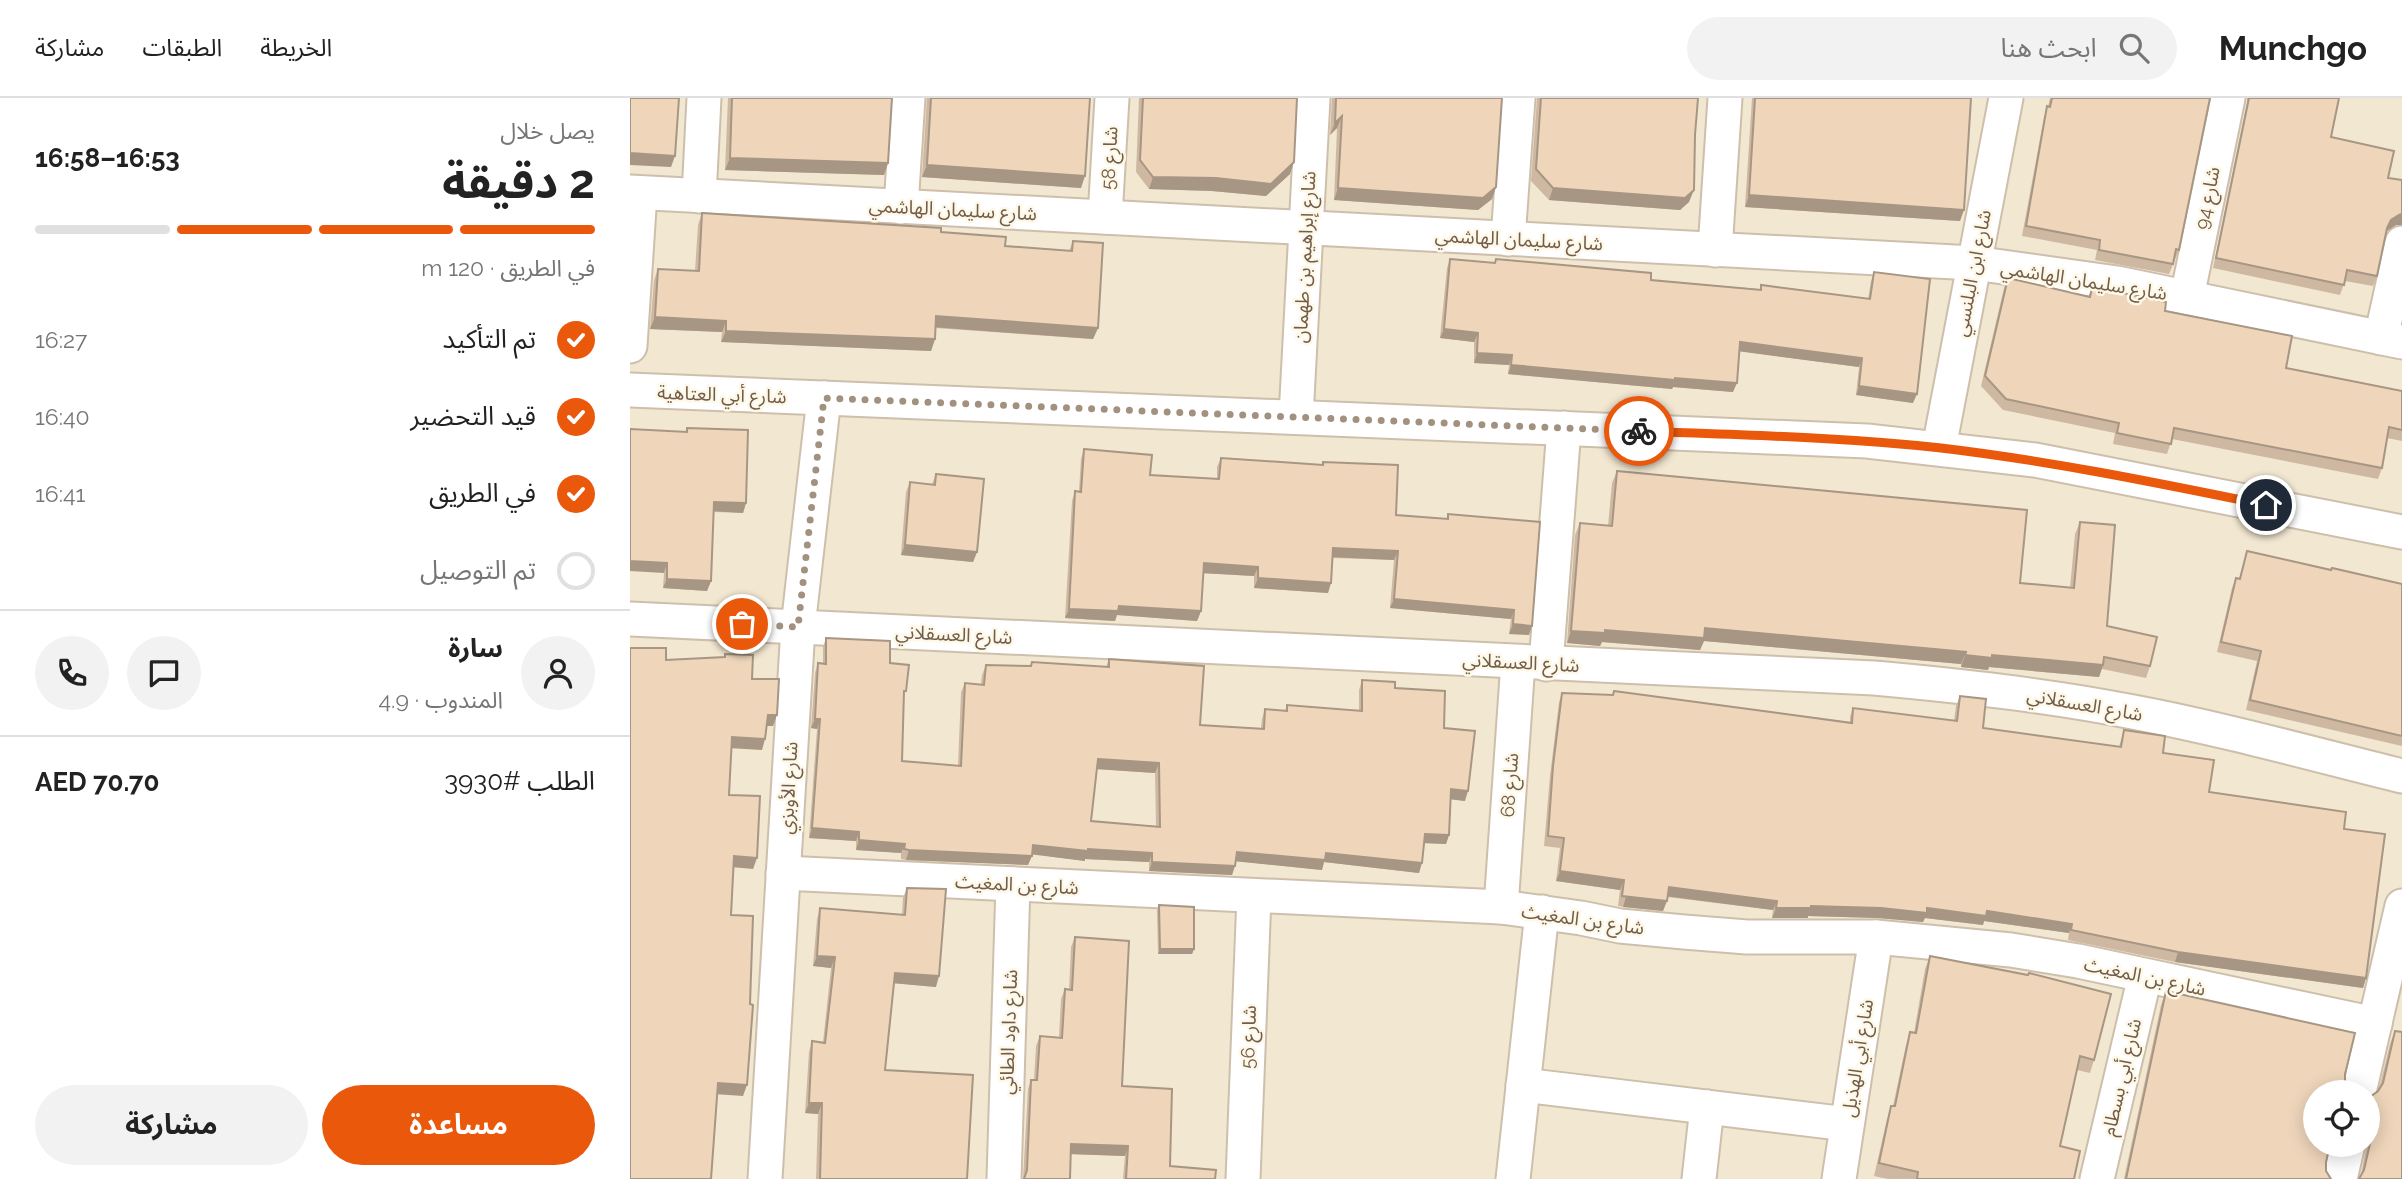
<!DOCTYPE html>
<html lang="ar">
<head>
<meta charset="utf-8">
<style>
	:root { --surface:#fff; --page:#f2f2f2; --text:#222; --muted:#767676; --line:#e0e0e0; --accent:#ea580c }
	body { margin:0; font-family:Raleway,"Noto Sans Arabic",sans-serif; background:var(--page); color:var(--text); direction:rtl; height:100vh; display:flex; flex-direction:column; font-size:26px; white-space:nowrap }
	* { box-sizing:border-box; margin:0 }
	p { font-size:23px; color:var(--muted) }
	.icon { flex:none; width:38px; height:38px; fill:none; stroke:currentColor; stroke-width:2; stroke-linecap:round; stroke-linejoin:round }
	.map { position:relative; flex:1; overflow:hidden; direction:ltr }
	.drawer { display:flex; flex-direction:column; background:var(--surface); width:630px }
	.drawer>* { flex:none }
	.controls { position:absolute; left:1673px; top:982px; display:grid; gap:14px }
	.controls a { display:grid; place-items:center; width:77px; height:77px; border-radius:50%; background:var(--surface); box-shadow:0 4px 18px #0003; font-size:35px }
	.pin { position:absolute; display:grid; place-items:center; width:60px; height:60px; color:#fff; margin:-30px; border:4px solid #fff; border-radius:50%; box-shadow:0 2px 7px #0007 }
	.courier { position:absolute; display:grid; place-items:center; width:70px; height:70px; margin:-35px; border:5px solid #ea580c; border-radius:50%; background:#fff; color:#222; box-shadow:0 2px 9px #0007 }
	.head em { font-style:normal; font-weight:700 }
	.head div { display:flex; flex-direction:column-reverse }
	.head { display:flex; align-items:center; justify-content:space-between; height:119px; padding:0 35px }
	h1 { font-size:46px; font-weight:700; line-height:52px }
	.bar { display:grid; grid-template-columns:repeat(4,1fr); gap:10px 7px; align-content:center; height:84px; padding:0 35px }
	.bar i { height:9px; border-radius:5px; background:var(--line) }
	.bar .selected { background:var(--accent) }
	.bar p { grid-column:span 4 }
	.line { display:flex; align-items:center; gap:18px; padding:0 35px; border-top:2px solid var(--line) }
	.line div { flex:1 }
	.round { display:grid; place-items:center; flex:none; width:74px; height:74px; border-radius:37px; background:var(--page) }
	ol { padding:0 35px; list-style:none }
	li { display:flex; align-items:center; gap:21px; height:77px }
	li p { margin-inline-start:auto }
	li .icon { padding:7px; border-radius:50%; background:var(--accent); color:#fff; stroke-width:4 }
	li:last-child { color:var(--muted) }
	li i { width:38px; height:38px; border:4px solid var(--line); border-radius:50% }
	.primary-button { display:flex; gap:14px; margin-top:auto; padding:14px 35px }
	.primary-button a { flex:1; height:80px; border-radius:42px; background:var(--accent); color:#fff; font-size:28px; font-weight:700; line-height:80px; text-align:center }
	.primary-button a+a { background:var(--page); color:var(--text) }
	header { display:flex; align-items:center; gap:42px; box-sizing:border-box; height:98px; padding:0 35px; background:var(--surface); border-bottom:2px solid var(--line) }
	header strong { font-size:33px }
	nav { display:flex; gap:38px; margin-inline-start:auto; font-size:24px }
	.search { width:490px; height:63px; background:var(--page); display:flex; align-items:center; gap:18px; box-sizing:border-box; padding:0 24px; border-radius:38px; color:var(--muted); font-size:26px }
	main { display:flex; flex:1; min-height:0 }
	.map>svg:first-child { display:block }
	.residential { fill:#f2e7d1; fill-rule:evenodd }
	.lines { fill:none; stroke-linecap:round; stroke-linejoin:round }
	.minor-casing { stroke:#cebfac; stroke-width:37 }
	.minor { stroke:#fff; stroke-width:33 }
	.wall { fill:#ceb8a1; fill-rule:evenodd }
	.shaded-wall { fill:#a79683 }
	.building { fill:#efd6bb; stroke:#a79683; stroke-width:2; fill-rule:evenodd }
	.done { stroke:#a2917f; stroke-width:7; stroke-dasharray:0 12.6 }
	.route { stroke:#ea580c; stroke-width:9 }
	.labels { text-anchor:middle; stroke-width:5; stroke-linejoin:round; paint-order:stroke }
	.street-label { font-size:19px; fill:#725c4a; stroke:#fef8e8 }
</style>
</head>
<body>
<header>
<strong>Munchgo</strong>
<div class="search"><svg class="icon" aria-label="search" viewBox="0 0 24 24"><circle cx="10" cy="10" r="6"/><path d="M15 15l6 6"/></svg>ابحث هنا</div>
<nav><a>الخريطة</a><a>الطبقات</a><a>مشاركة</a></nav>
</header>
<main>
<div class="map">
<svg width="1772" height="1081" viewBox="0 0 1772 1081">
	<rect width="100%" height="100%" fill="#fbf4e2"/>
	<path class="residential" d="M0,0H1772V1081H0ZM1685,994H1738V1046H1685Z"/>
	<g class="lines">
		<g class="minor-casing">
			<g id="minor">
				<path d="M0,94L1344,165L1487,185L1772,244"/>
				<path d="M69,98L74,0"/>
				<path d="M271,109L278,0"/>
				<path d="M475,119L482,0"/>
				<path d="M878,141L888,0"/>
				<path d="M1085,152L1095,0"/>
				<path d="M1557,199L1598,0"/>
				<path d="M1751,240L1772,145"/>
				<path d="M0,248L10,95"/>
				<path d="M0,292L1237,343L1405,362L1772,434"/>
				<path d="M666,319L683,0"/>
				<path d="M1309,350L1376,0"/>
				<path d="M0,521L1244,580C1331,588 1417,597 1503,614C1593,631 1683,656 1772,678"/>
				<path d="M916,566L934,330"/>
				<path d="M153,775L871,809L951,820L990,828L1054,834L1117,839H1246L1381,852L1448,863L1745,926"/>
				<path d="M871,809L888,564"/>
				<path d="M893,987L1217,1026"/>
				<path d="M1729,994L1772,808"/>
				<path d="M135,1081L168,529L194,300"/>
				<path d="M374,1081L383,786"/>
				<path d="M613,1081L624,798"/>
				<path d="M883,1081L912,814"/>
				<path d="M1069,1081L1077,1009"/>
				<path d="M1209,1081L1246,839"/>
				<path d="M1467,1081L1515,878"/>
				<path d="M1710,1081L1718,1046"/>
			</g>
		</g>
		<use href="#minor" class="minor"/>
	</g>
	<g class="wall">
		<path d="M98,0H262L258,65L254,77L95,72Z"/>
		<path d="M297,0H460L451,90L292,79Z"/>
		<path d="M509,0H667L660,76L636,98L582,93L519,91L506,74Z"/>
		<path d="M702,0H872L866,89L862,101L848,112L704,102L707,30L700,37Z"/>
		<path d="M907,0H1068L1059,104L1050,112L919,102L901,83Z"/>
		<path d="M1122,0H1341L1330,123L1115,109Z"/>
		<path d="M1420,0H1580L1549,152L1539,176L1465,162L1467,152L1392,138L1414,19L1418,9Z"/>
		<path d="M1617,0H1709L1701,39L1758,80L1772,82V127H1766L1757,133L1756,136L1747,178L1743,188L1715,183L1710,197L1583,170L1617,4Z"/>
		<path d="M72,115L311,134L375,148L439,153L443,143L468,230L463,241L305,230V241L301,253L91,244L92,234L20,231L24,182L28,171L65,173L68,127Z"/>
		<path d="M820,161L864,165L866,161L1021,182L1130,191L1131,187L1238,201L1241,183L1244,174L1283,305L1226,297L1229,269L1109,253L1103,294L1043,289L1042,291L878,276L879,267L844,265V244L810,240L817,170Z"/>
		<path d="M1378,180L1458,199L1462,190L1535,213L1656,270L1772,293V343L1757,340L1752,370L1748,381L1542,341L1537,356L1483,346L1485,335L1373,312L1351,288L1374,190Z"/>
		<path d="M57,330L116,405L113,415L84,414L81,483L77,493L33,490L34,475Z"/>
		<path d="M454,351L520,377L587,381V369L591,360L692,367L693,364L766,417L816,421L818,416L910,424L899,537L879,536L881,521L760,510L764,462L703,460L698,495L624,490V478L573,475L571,513L567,523L487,517L485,523L435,520L442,403L445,393H449L451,361Z"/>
		<path d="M987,373L1390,485L1440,490L1445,436L1450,424L1477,528L1520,568L1516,580L1472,571L1469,579L1359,569L1358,572L1331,569V566L1074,543L1070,552L972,544L970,548L937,545L945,437L950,425L978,428L982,385Z"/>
		<path d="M306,376L347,454L343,464L271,457L276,394L280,384L302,386Z"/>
		<path d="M1617,453L1701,472L1772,486V648L1616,612L1627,563L1587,554L1602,490L1606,480L1609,481Z"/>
		<path d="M196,540L260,565L274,601L272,663L328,668L331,594L335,585L351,586L352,577L356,567L400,568L402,564L476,569L479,561L570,627L631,630L632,621L635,611L655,613L657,607L729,613V592L732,582L765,590L814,630L835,703L821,701L819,737L816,746L794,745L789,775L694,764L692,772L606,763L602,777L519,773V764L455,761V763L402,756L398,767L276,762L271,761V755L226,752V743L179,740L187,631L181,630L185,575L188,565L193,566V549ZM467,671L525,675L526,728L461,723Z"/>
		<path d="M984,593L1220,624V619L1223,610L1324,623L1326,608L1330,598L1353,630L1489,649L1494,632L1533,655L1579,694L1714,731L1736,880L1733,890L1545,864L1438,842L1439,835L1354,823L1353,827L1295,820L1293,824L1248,820L1178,818V820H1142L1143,812L1037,799L1033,813L988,808L990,792L926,783L930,750L914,748L920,678L929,604L932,595L982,597Z"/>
		<path d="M277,790L306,889L264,885L255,972L337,1081H186L188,1016L175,1015L179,954L182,943L193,944L201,870L183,868L187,821L190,810L272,817L273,800Z"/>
		<path d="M529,807L564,851L562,856H528L527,812Z"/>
		<path d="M445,839L492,988L540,1068L585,1081H493L495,1058L441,1056L440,1081H393L398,991L401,982H404L406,948L410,938L429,939L431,901L435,891L439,892L441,849Z"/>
		<path d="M1300,858L1464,962L1460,975L1447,972L1430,1048L1444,1081H1258L1244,1078L1257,1021L1261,1008H1263L1276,947L1280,934L1284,935L1295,871Z"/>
		<path d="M1536,893L1715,976V986L1685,994L1696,1064V1073L1701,1081H1494L1531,907Z"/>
		<path d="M1765,933L1772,1081L1731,1077L1737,1046H1738V999H1740L1748,993L1749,991L1760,946Z"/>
	</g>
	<g class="shaded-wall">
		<path d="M712,18L707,30L700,37L705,25Z"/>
		<path d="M0,55L45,58L41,69L0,67Z"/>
		<path d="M100,60L258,65L254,77L95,72Z"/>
		<path d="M664,64L660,76L636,98L582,93L519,91L523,79Z"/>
		<path d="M297,67L455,78L451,90L292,79Z"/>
		<path d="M866,89L862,101L848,112L704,102L708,90Z"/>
		<path d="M923,90L1064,92L1059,104L1050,112L919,102Z"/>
		<path d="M1119,97L1334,112L1330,123L1115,109Z"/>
		<path d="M1772,116V127H1766L1757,133L1753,141L1761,122L1769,117Z"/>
		<path d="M306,218L468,230L463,241L302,229Z"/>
		<path d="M25,219L96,223L92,234L20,231Z"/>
		<path d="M814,231L848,235L844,244L810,240Z"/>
		<path d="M96,233L305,241L301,253L91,244Z"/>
		<path d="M1110,244L1232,260L1229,269L1107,253Z"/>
		<path d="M847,255L882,257L879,267L844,265Z"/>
		<path d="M881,267L1045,280L1107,285L1103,294L1043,289L1042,291L878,276Z"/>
		<path d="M1229,288L1287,296L1283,305L1226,297Z"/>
		<path d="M84,404L116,405L113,415L81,413Z"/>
		<path d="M275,447L347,454L343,464L271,457Z"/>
		<path d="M703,450L768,453L764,462L700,459Z"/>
		<path d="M0,463L37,465L34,475L0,473Z"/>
		<path d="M574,465L628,469L624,478L570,475Z"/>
		<path d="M628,480L701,485L698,495L624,490Z"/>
		<path d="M37,481L81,483L77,493L33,490Z"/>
		<path d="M764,501L884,512L881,521L760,510Z"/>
		<path d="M489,508L571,513L567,523L487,517L485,523L435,520L439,511Z"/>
		<path d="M883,526L902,528L899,537L879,536Z"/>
		<path d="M1075,530L1336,554L1331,566L1074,543L1070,552L972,544L970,548L937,545L941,533Z"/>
		<path d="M1335,557H1362L1473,567L1469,579L1359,569L1358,572L1331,569Z"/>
		<path d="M138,617H147L143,628H134Z"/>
		<path d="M185,621H190L187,631L181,630Z"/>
		<path d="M102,639L135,641L132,652L98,650Z"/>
		<path d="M468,661L529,665L525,675L465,671Z"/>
		<path d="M821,691L838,693L835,703L818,701Z"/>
		<path d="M182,730L229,734L226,743L179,740Z"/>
		<path d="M795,736L819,737L816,746L792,745Z"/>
		<path d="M229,742L275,746L271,755L226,752Z"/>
		<path d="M403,747L522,755L519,764L455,761V763L399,756Z"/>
		<path d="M279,752L402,758L398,767L276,762Z"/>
		<path d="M607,754L696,755L792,765L789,775L694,764L692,772L603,763Z"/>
		<path d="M104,758L127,760L123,771L101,769Z"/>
		<path d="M522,764L605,768L602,777L519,773Z"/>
		<path d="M930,773L994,782L990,792L926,783Z"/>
		<path d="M1039,789L1147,803L1143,812L1035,798Z"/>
		<path d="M996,799L1037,803L1033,813L993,809Z"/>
		<path d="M1181,808L1297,810L1357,813L1442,826L1439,835L1354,823L1353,827L1295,820L1293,824L1248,820L1178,818V820H1142L1146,810Z"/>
		<path d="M530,851H564L562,856H528Z"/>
		<path d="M1548,854L1736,880L1733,890L1545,864Z"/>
		<path d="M187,858L205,859L201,870L183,868Z"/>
		<path d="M265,875L309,878L306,889L261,885Z"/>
		<path d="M88,985L117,987L113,998L84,996Z"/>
		<path d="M179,1005H192L188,1016L175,1015Z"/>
		<path d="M441,1046L498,1048L495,1058L438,1056Z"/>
	</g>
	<g class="building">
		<path d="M0,0H49L45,58L0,55Z"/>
		<path d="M102,0H262L258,65L100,60Z"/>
		<path d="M301,0H460L455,78L297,67Z"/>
		<path d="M513,0H667L664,64L641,86L586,80L523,79L510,62Z"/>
		<path d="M706,0H872L866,89L853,100L708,90L712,18L705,25Z"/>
		<path d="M911,0H1068L1065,37L1064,92L1055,100L923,90L906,71Z"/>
		<path d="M1125,0H1341L1334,112L1119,97Z"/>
		<path d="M1422,0H1580L1549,152L1546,151L1543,166L1469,152L1470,142L1396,128L1417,8L1420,9Z"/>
		<path d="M1619,0H1709L1701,39L1764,53L1758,80L1772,82V116L1769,117L1761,122L1757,130L1747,178L1717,172L1714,187L1586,160Z"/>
		<path d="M72,115L311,130V134L376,139L375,148L442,153L443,143L473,145L468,230L306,218L305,241L96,233V223L25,219L28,171L69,173Z"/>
		<path d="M820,161L865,165L866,161L1021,175V182L1131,192V187L1240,201L1244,174L1300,181L1287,296L1229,288L1232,260L1110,244L1107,285L1045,280V282L881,267L882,257L847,255L848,235L814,231Z"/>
		<path d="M1378,180L1460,199L1462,190L1488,194L1536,204L1535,213L1662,238L1656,270L1772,293V332L1759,329L1752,370L1544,330L1541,346L1487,335L1489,325L1376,301L1355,278Z"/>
		<path d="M57,330L118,332L116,405L84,404L81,483L37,481V465L0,463V331L57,334Z"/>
		<path d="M454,351L522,357L520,377L589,381L591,360L693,367V364L768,367L766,417L818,421V416L910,424L902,528L883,526L884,512L764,501L768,453L703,450L701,485L628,480V469L574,465L571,513L489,508L488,513L439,511L445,393L451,394Z"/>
		<path d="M987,373L1397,412L1390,485L1444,490L1450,424L1485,427L1477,528L1527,539L1520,568L1474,559L1473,567L1362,557V560L1335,557L1336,554L1075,530L1074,540L975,532V535L941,533L950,425L982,428Z"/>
		<path d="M306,376L354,381L347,454L275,447L280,384L305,387Z"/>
		<path d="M1617,453L1701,472L1702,470L1772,486V638L1620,602L1631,553L1591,544L1606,480L1610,481Z"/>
		<path d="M196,540L260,543V565L279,567L276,593H274L272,663L331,668L335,585L354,587L356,567L401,568L402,564L479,569V561L574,568L570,627L634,631L635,611L657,613V607L732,613V582L765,584V590L815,593L814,630L845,633L838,693L821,691L819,737L795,736L792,765L696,755L695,762L607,754L605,768L522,764V755L458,751V753L403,747L402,758L279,752L274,751L275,746L229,742V734L182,730L190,621H185L187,583L188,565L196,566ZM468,661L529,665L530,729L461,723Z"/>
		<path d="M0,550H36V562L95,559V556L123,557L122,581H149L147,617H138L135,641L102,639L99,697L130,698L127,760L104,758L101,817L123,818L120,906L123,907L117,987L88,985L81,1081H0Z"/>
		<path d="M984,593L1222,625L1223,610L1327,623L1330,598L1356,601L1353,630L1491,649L1494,632L1535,638L1533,655L1584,662L1579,694L1716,714L1714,731L1755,736L1736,880L1548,854L1441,832L1442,826L1357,813L1356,818L1297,810V815L1251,810L1181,808V810H1146L1147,803L1039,789L1037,803L992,798L994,782L930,773L934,740L918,738L923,668L932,595L983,597Z"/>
		<path d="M277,790L316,791L309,878L265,875L255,972L343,977L337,1081H190L192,1005H179L182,943L195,945L205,859L187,858L190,810L275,817Z"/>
		<path d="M529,807L564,809V851H530Z"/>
		<path d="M445,839L499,843L492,988L542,991L540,1068L586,1072L585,1081H496L498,1048L441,1046L440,1081H394L397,1072L401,982H407L410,938L432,940L435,891L442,892Z"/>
		<path d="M1300,858L1398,877L1399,875L1481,896L1464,962L1450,958L1430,1048L1450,1053L1444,1081H1287L1288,1074L1249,1065L1261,1008H1265L1280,934L1286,935Z"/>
		<path d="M1536,893L1725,935L1715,976V986L1720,994H1685V1046H1700L1696,1064V1073L1701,1081H1496Z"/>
		<path d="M1765,933L1772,934V1081H1729L1734,1072L1742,1037L1741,1028L1738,1022V999H1740L1748,993L1753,985Z"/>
	</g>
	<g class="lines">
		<path class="done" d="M112,526L168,529L194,300L1009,333"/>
		<path class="route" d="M1009,333C1110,337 1211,339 1311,350C1421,363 1528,385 1636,407"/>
	</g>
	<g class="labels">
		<g class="street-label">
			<text transform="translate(479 60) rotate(-87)" y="7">شارع 58</text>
			<text transform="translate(1577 100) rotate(-79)" y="7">شارع 94</text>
			<text transform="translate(323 111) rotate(3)" y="7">شارع سليمان الهاشمي</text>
			<text transform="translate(889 141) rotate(3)" y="7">شارع سليمان الهاشمي</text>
			<text transform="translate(674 159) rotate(-87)" y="7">شارع إبراهيم بن طهمان</text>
			<text transform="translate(1342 175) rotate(-79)" y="7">شارع ابن البلنسي</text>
			<text transform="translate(1454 182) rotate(9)" y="7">شارع سليمان الهاشمي</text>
			<text transform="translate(92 296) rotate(2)" y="7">شارع أبي العتاهية</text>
			<text transform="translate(324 536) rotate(3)" y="7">شارع العسقلاني</text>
			<text transform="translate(891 564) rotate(3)" y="7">شارع العسقلاني</text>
			<text transform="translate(1455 606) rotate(10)" y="7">شارع العسقلاني</text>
			<text transform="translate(879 687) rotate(-86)" y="7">شارع 68</text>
			<text transform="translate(158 690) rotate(-87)" y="7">شارع الأوبزي</text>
			<text transform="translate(387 786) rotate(3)" y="7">شارع بن المغيث</text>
			<text transform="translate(953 821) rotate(8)" y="7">شارع بن المغيث</text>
			<text transform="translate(1515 878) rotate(12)" y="7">شارع بن المغيث</text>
			<text transform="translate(378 934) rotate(-88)" y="7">شارع داود الطائي</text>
			<text transform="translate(618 939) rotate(-88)" y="7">شارع 56</text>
			<text transform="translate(1227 960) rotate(-81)" y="7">شارع أبي الهذيل</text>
			<text transform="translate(1491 979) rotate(-77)" y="7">شارع أبي بسطام</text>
		</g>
	</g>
</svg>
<div class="controls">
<a><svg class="icon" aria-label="locate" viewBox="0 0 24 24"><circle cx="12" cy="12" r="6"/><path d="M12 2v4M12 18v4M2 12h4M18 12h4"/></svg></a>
</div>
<div class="pin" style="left:112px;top:526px;background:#ea580c"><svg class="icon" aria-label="bag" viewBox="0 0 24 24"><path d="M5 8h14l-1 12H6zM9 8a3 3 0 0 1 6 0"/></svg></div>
<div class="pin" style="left:1636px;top:407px;background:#1f2937"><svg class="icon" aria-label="home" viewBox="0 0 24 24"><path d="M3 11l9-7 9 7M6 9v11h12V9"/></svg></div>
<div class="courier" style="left:1009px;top:333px"><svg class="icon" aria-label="bike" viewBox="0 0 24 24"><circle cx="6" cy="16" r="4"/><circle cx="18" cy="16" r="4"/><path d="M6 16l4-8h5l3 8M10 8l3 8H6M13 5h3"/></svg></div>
</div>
<section class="drawer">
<div class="head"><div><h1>2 دقيقة</h1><p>يصل خلال</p></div><em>16:53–16:58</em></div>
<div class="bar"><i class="selected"></i><i class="selected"></i><i class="selected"></i><i></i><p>في الطريق · 120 m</p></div>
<ol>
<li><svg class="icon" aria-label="check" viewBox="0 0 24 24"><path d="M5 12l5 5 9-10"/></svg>تم التأكيد<p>16:27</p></li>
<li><svg class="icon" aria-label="check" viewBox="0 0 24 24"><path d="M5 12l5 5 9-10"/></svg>قيد التحضير<p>16:40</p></li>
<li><svg class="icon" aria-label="check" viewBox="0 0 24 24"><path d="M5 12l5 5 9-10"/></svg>في الطريق<p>16:41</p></li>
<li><i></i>تم التوصيل</li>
</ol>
<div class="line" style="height:126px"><a class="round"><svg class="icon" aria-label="person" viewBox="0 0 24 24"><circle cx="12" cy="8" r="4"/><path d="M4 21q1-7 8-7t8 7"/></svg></a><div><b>سارة</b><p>المندوب · 4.9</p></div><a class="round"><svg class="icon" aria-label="chat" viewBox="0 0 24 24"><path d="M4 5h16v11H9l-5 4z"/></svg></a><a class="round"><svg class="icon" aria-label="phone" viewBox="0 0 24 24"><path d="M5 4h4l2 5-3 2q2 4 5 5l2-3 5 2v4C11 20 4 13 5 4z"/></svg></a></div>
<div class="line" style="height:91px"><div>الطلب #3930</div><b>AED 70.70</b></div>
<div class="primary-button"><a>مساعدة</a><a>مشاركة</a></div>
</section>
</main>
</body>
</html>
